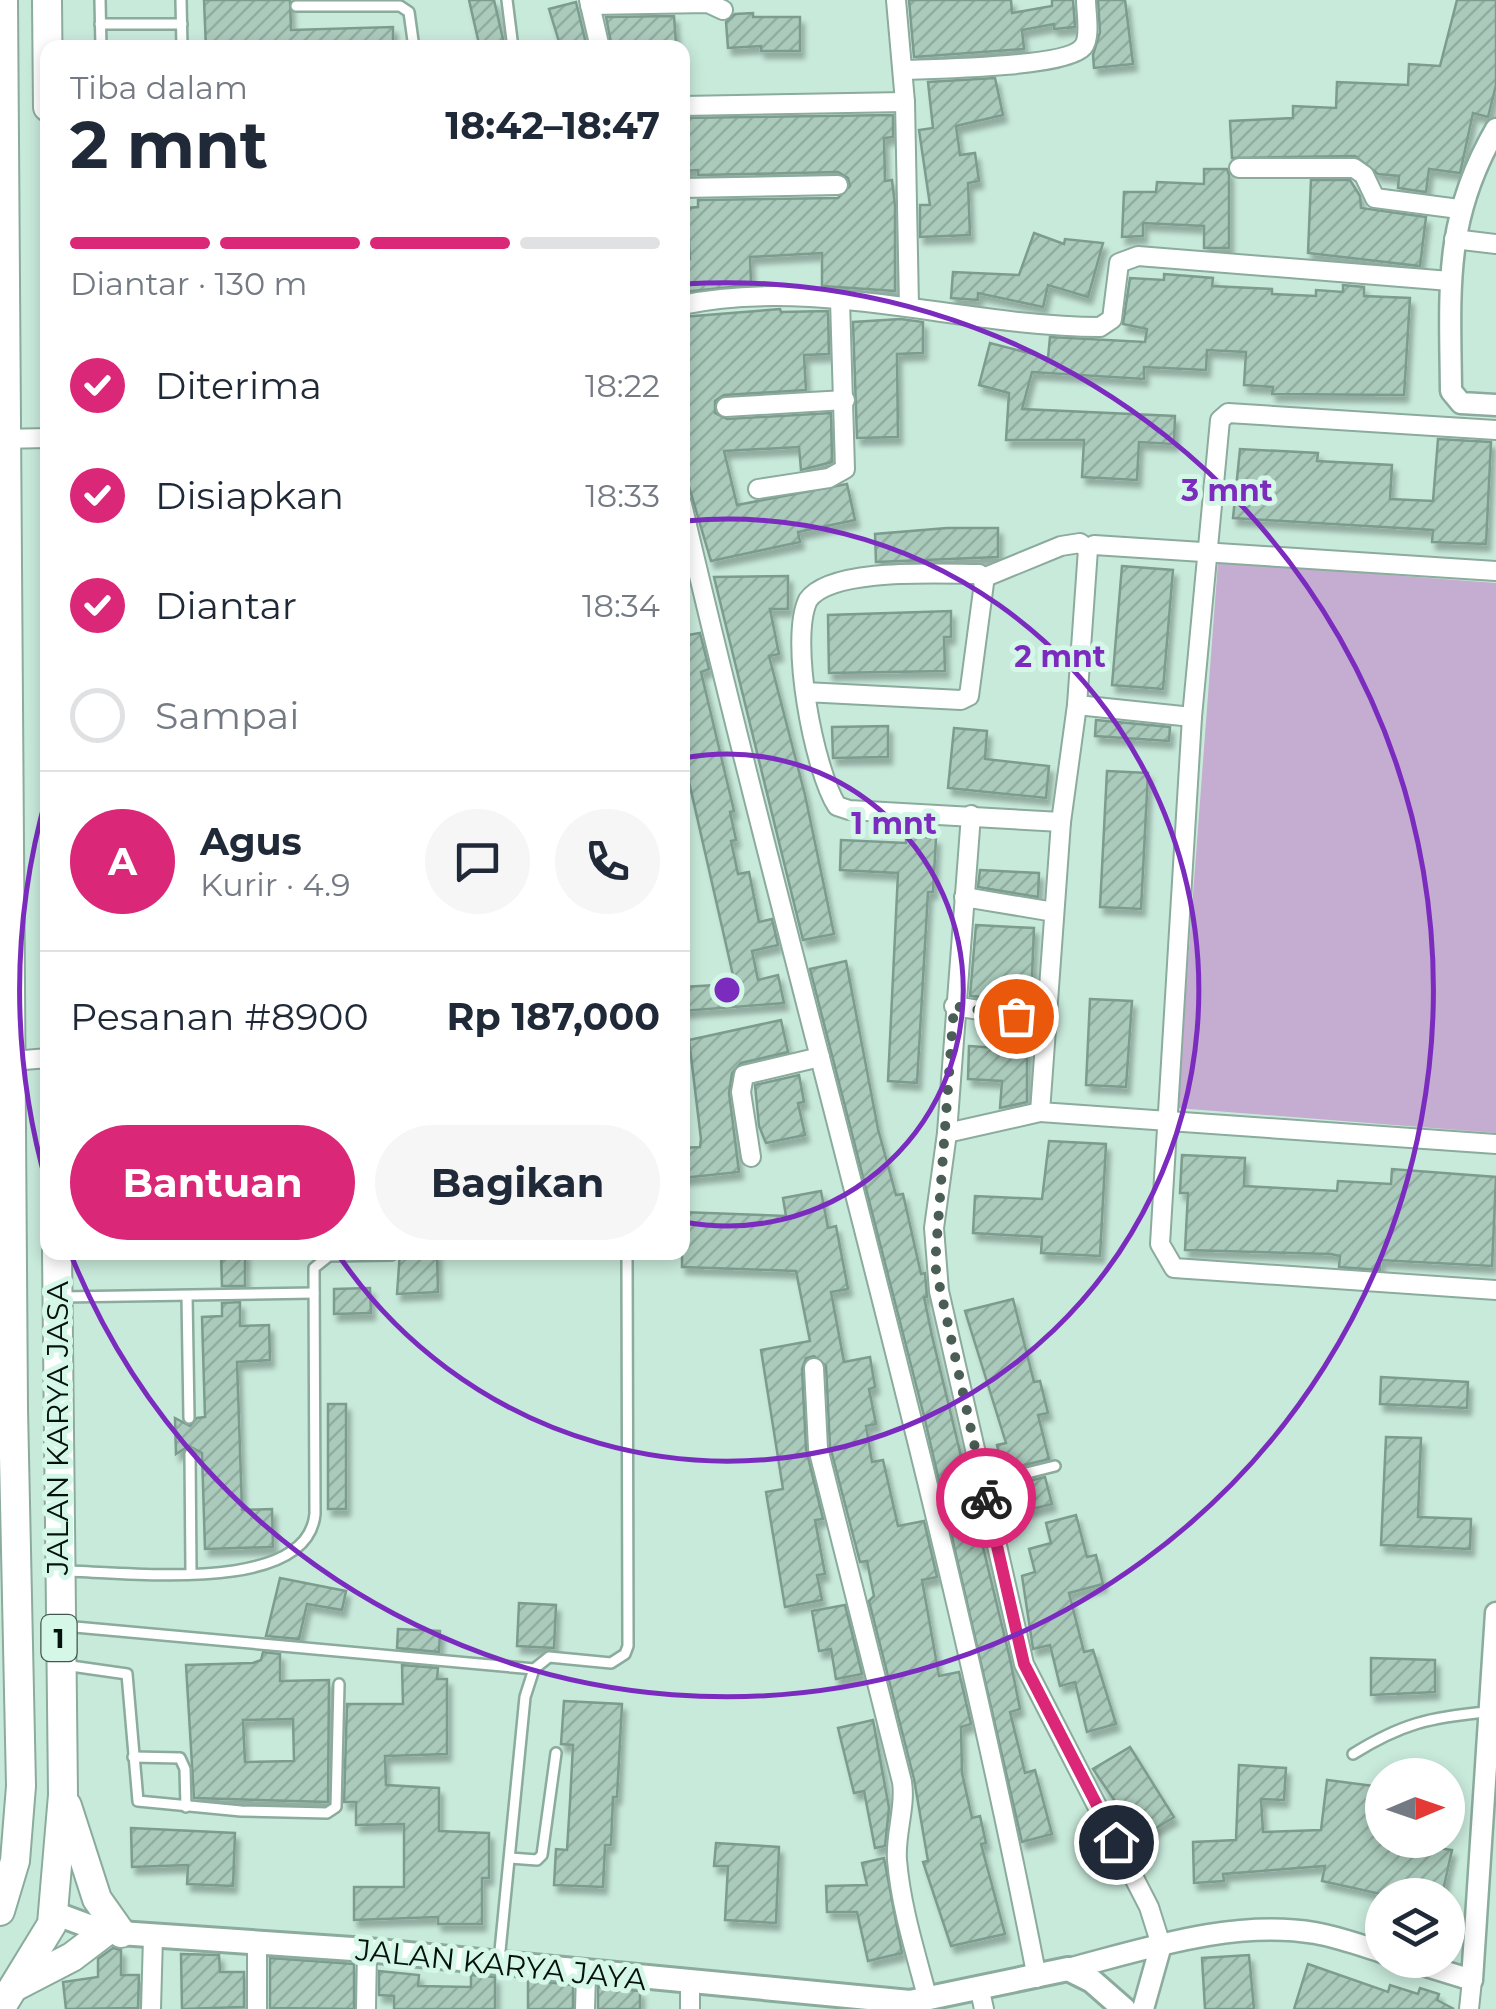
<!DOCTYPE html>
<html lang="id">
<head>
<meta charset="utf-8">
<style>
	:root { --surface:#fff; --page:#f6f6f7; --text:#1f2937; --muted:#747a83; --line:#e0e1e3; --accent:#db2777 }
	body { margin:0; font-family:Montserrat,sans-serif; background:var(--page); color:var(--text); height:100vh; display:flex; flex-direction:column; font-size:38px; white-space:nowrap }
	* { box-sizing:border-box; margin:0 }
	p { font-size:32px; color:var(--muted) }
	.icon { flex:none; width:55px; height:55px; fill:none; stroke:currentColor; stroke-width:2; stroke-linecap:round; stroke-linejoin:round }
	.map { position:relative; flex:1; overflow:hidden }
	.details { position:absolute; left:40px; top:40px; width:650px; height:1220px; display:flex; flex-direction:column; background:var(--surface); border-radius:20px; box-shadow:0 5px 15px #0003 }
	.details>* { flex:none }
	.needle { width:65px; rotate:88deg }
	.fabs { position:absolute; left:1365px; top:1758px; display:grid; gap:20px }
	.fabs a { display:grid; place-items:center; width:100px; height:100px; border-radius:50%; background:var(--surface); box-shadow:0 5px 15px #0003; font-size:50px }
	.pin { position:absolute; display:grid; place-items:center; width:85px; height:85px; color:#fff; margin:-42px; border:5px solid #fff; border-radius:50%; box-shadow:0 2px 10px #0007 }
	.courier { position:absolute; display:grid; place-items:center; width:100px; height:100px; margin:-50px; border:8px solid #db2777; border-radius:50%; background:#fff; color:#222; box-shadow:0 2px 12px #0007 }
	.head em { font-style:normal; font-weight:700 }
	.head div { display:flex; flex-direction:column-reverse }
	.head { display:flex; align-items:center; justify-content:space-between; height:170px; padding:0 30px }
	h1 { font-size:65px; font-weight:700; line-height:75px }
	.bar { display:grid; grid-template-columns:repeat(4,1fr); gap:15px 10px; align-content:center; height:120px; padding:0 30px }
	.bar i { height:12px; border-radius:8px; background:var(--line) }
	.bar .active { background:var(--accent) }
	.bar p { grid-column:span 4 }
	.line { display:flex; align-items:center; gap:25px; padding:0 30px; border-top:2px solid var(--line) }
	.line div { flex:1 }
	.round { display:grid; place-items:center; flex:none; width:105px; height:105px; border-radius:52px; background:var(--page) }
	ol { padding:0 30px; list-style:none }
	li { display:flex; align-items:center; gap:30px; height:110px }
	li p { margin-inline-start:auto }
	li .icon { padding:10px; border-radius:50%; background:var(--accent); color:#fff; stroke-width:4 }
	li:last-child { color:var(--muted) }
	li i { width:55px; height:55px; border:5px solid var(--line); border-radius:50% }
	.button { display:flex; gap:20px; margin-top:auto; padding:20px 30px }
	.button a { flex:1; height:115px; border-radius:60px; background:var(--accent); color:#fff; font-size:40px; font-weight:700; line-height:115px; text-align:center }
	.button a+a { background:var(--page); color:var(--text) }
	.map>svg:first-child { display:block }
	.green { fill:#c4add0 }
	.building { fill:url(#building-hatch); stroke:#7c9c8e; stroke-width:2.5; fill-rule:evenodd; filter:url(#shadow) }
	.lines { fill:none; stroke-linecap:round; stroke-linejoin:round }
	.service-casing { stroke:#8bab9d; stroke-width:14 }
	.minor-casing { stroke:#8bab9d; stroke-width:22 }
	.tertiary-casing { stroke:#8bab9d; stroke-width:25 }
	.secondary-casing { stroke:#8bab9d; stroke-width:28 }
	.trunk-casing { stroke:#8bab9d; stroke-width:32 }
	.service { stroke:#fff; stroke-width:9 }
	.minor { stroke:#fff; stroke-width:18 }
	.tertiary { stroke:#fff; stroke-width:20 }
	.secondary { stroke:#fff; stroke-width:22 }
	.trunk { stroke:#fff; stroke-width:28 }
	.done { stroke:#4a5e55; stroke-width:10; stroke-dasharray:0 18 }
	.route { stroke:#db2777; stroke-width:12 }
	.ring { fill:none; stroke:#7b2cbf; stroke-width:5 }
	.labels { text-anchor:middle; stroke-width:10; stroke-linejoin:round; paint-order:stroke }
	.shield { fill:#d5f7e8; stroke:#44574f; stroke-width:2.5 }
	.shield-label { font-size:28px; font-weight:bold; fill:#06120d }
	.street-label { font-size:30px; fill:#06120d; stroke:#d5f7e8 }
	.centre { fill:#7b2cbf; stroke:#d5f7e8; stroke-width:5 }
	.ring-label { font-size:30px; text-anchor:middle; font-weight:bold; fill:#7b2cbf; stroke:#d5f7e8; stroke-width:10; stroke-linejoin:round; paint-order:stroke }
</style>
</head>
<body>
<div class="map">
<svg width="1496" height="2009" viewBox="0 0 1496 2009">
	<defs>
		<pattern id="building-hatch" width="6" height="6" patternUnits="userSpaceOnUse" patternTransform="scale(2.5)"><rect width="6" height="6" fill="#aacbbc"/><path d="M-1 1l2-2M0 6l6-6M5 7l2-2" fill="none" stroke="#91ada0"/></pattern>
		<filter id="shadow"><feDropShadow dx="4" dy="7" stdDeviation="2.5" flood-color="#0004"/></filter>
	</defs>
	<rect width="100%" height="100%" fill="#c8eadb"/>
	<path class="green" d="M1218,562L1496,583V1133L1177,1108Z"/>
	<g class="building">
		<path d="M204,0H290L291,30L393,27V48H206Z"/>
		<path d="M469,0H494L505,48H480Z"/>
		<path d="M909,0H1011L1012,13L1052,6V0H1073L1075,27L1054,29V24L1022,30L1024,49L914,57Z"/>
		<path d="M1098,0H1125L1133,64L1094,68L1093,55L1100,32Z"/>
		<path d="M1457,0H1496V85L1488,117L1473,113L1460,173L1429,169L1426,192L1398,188L1399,176L1378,174L1355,156L1232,158L1230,121L1293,118V106L1336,108L1337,82L1408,85L1409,64L1440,66Z"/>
		<path d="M576,2L587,48H561L549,9Z"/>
		<path d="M753,13V17H800V51H761V46L728,48L726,22L735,14Z"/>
		<path d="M674,16L676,44L612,48L606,17Z"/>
		<path d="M995,78L1003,115L956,126L960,155L975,153L979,181L968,183L970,235L920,237V205H930L919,130L933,128L928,82Z"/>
		<path d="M893,115V137L884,138L885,181L892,180L895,206V291L822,286V253L750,257L751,285L682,292V261L690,259L687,208L698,207V200L838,198L850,186L848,178L838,172L698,175V170L682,171V118Z"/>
		<path d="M1204,169H1227L1229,175V248H1204V226L1143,223V236L1122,237L1124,192H1156L1157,182L1204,184Z"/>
		<path d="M1311,180H1350L1360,196L1361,208L1426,217L1420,266L1308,253Z"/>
		<path d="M1034,233L1064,244L1065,239L1103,243L1088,297L1048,285L1043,307L978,293V300L951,298L953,272L1019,275Z"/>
		<path d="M1164,274L1213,278L1212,286L1272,289V294L1316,296V290L1343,292V285L1364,287V296L1410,298L1404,395L1272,394L1273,387L1244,385L1246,352L1207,350L1206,370L1144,367V379L1032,372L1022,409L1175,416L1174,444L1139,442L1137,480L1082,477L1084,440H1006L1009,393L979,385L990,343L1048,358L1050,337L1145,342L1147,329L1123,324L1130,278L1164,280Z"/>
		<path d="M780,309L781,312L828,311L829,354L804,355L806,390L724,395L715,401V413L727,419L831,413L832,462L801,470L799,447L724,451L737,505L847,484L855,520L798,532L800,542L711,561L682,463V317Z"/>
		<path d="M901,319L923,322V353L897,354L898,437L857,438L853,322Z"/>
		<path d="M1438,439L1491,442L1486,544L1432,542L1433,530L1233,518L1240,449L1318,453L1317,461L1392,465L1390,499L1433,501Z"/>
		<path d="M947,528H998V557L876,562L875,534Z"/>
		<path d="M1122,566L1173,570L1163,689L1112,685Z"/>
		<path d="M788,576V609H770L779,654L769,656L805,795L834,934L803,940L714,577Z"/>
		<path d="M951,611V637H944L945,671L829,673L828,615Z"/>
		<path d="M700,633L709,669L701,672L734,811L730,812L736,840L731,841L738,874L749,872L759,922L772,919L778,945L752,951L758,980L778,975L784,1003L682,1011V987L735,984L682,751V636Z"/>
		<path d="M1096,720L1170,727L1169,741L1095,736Z"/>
		<path d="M888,726V757L833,758L832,727Z"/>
		<path d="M954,728L987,731L985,759L1049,766L1046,798L948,788Z"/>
		<path d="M1107,771L1148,773L1141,909L1100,907Z"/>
		<path d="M906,836L936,838L933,892H928L917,1083L888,1081L898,873L840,870L841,840L906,843Z"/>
		<path d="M980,870L1039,873L1038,897L978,887Z"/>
		<path d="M976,925L1034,928L1031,1000L970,996Z"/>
		<path d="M846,961L878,1129L896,1195L903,1194L921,1274L925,1273L927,1297H924L932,1336L1010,1659L1020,1709L1010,1712L1025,1773L1035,1770L1052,1834L1022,1842L925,1420L810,969Z"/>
		<path d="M1090,999L1132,1001L1126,1087L1086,1085Z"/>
		<path d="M781,1020L788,1052L741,1063L732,1073L729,1093L739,1172L682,1178V1148L700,1147L701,1139L689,1040Z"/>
		<path d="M969,1046L1027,1050V1102L1000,1108L1002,1081L968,1079Z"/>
		<path d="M799,1075L804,1102L798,1103L805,1135L766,1143L759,1126L755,1085Z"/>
		<path d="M1049,1141L1106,1144L1100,1256L1041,1253L1042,1237L973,1233L975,1196L1042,1199Z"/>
		<path d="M1182,1155L1245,1158L1244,1186L1337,1191L1338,1181L1391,1184L1392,1169L1496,1177L1492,1266L1380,1260V1270L1339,1267L1340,1256L1331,1254L1185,1250L1188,1193H1180Z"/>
		<path d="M821,1191L828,1228L836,1226L848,1289L831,1292L844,1362L870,1357L875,1387L869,1389L876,1424L866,1426L872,1462L883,1460L898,1526L924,1521L937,1577L922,1580L939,1676L959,1672L971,1724L961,1727L962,1773L972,1818L980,1816L986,1843L981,1844L1005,1934L951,1946L923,1862L928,1861L914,1779L869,1601L874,1596L867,1561L860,1562L830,1446L826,1366L814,1356L806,1358L802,1369L806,1449L823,1519L815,1520L825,1574L817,1575L822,1600L785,1607L766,1492L783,1489L761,1350L810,1341L796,1271L682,1267V1212L786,1216L783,1198Z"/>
		<path d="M221,1252H245V1286H222Z"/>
		<path d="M400,1252H437L438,1292L397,1294Z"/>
		<path d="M370,1288L371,1313L334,1314V1289Z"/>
		<path d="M1013,1299L1034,1382L1040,1381L1048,1413L1038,1415L1049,1459L1003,1470L997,1445L1006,1443L965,1311Z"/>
		<path d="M240,1302V1326L269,1325L270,1360L237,1362L242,1510L272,1509L273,1547L205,1549L202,1453L189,1446L176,1454L175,1418L190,1426L197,1418L205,1417L202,1317L222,1316V1303Z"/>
		<path d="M1381,1377L1468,1382L1467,1408L1380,1404Z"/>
		<rect x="328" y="1404" width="18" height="105"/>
		<path d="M1386,1437L1421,1438L1418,1517L1471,1519L1470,1549L1381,1545Z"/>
		<path d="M1045,1477L1052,1504L1016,1513L1009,1486Z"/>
		<path d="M1076,1515L1087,1557L1096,1555L1103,1584L1069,1593L1084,1652L1093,1650L1116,1724L1087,1732L1075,1682L1060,1686L1050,1645L1033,1649L1022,1576L1035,1572L1029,1549L1051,1543L1046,1523Z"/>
		<path d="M280,1578L346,1591L342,1610L307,1604L299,1639L266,1636Z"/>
		<path d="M519,1603L556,1605L554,1648L517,1646Z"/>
		<path d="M845,1605L862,1674L836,1679L831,1649L819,1651L812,1611Z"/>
		<path d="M398,1629L440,1631L439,1652L397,1648Z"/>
		<path d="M263,1652L280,1654V1681L329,1680L328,1802L194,1798L186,1665L253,1663L261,1660ZM293,1719L294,1761L245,1762L243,1720Z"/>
		<path d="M1371,1658L1435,1660V1692L1371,1695Z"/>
		<path d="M402,1665L438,1668L437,1679H447V1754L385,1756L386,1785L439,1788V1831L489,1833V1878H482V1924H438V1917L354,1920V1887H404V1824L356,1825V1802H344L347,1704H403Z"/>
		<path d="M564,1701L622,1704L617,1797H613L611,1845H605L603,1887L554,1885L556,1849L567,1850L570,1802L573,1745L561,1744Z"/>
		<path d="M873,1720L889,1808L885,1846L875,1848L864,1791L854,1793L838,1728Z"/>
		<path d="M1130,1747L1174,1817L1140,1838L1093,1769Z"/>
		<path d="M1239,1765L1286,1768L1284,1800L1261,1799L1263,1832L1321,1830L1327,1780L1382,1787V1840L1452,1850L1442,1895H1385L1322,1881L1325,1866L1223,1874L1224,1881L1194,1883L1193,1842L1236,1840Z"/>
		<path d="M131,1828L235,1833L233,1886L187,1884L188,1865L132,1867Z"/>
		<path d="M716,1843L779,1847L776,1923L725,1920L728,1866H714Z"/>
		<path d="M884,1858L902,1953L868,1961L857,1912H827L826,1886L867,1885L862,1863Z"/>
		<path d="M113,1948L121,1950V1975H139L138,2008L66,2009L63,1982L98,1977V1959Z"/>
		<path d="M181,1954L219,1955L220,1972H244V2007L182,2009Z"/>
		<path d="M1249,1955L1254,2009H1205L1202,1958Z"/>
		<path d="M270,1958L354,1964V2009L270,2008Z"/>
		<path d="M1308,1964L1388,1992L1390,1985L1418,1994L1420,1988L1439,1994L1437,2000L1454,2009H1294Z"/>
		<path d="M379,1971L419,1975L418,1986L471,1987V1975L495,1977V2009H394V1996L379,1995Z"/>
		<path d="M528,1980L573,1985V2009H528Z"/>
		<path d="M598,1987L640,1991V2009H598Z"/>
	</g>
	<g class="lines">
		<g class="service-casing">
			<g id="service">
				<path d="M100,0L101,48"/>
				<path d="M181,0L182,48"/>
				<path d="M507,0L513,48"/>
				<path d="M296,6H400L409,12L414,48"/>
				<path d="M100,24H182"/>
				<path d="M187,1296L189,1418"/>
				<path d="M62,1297L314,1293"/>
				<path d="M190,1454L191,1572"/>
				<path d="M983,1484L1055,1466"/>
				<path d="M62,1571C122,1571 307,1597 315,1514L314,1268L329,1256L392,1255"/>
				<path d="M64,1626L534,1669"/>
				<path d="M64,1665L127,1674L138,1801L241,1811L327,1813L336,1807L339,1684"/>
				<path d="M1353,1754C1401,1724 1430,1717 1487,1712"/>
				<path d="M133,1757L180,1758L185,1769L186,1807"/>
				<path d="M510,1858L537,1860L542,1855L556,1753"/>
				<path d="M499,1961L525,1697L534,1669L549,1657L611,1663L625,1654L628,1646L627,1252"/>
			</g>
		</g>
		<g class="minor-casing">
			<g id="minor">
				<path d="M589,0L600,48"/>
				<path d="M896,0L905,102L909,306"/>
				<path d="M590,5L708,3L723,10"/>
				<path d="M903,70C934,69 1067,67 1083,47C1091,38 1086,12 1086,0"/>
				<path d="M682,106L905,102"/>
				<path d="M1239,168H1354L1364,175L1375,198L1459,209"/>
				<path d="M682,188L838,185"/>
				<path d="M1454,239L1496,244"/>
				<path d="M682,305C818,276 965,327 1100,327L1112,319L1119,263L1138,256L1450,281"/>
				<path d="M726,407L845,400"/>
				<path d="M1496,430L1228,413L1220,420L1192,717L1160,1244L1174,1268L1496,1290"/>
				<path d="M0,439L48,438"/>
				<path d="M758,489L829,478L845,469L840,300"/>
				<path d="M682,504C797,996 941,1482 1037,1978"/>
				<path d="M1496,571L1094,545L1088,549L1077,705L1061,822L1040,1112L1496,1144"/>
				<path d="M983,578L1061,546L1080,543L1088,549"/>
				<path d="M805,692L961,700L969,696L984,583L979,574C941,574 831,567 808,600C789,639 814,770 837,806L849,810L1061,822"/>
				<path d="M1077,705L1192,717"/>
				<path d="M971,815L947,1133L934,1228L939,1291L1024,1664L1149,1907L1161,1945"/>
				<path d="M964,897L1054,912"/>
				<path d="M954,1006L1046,1021"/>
				<path d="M0,1062L48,1058"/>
				<path d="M947,1133L1040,1112"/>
				<path d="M751,1157L741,1092L744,1075L820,1057"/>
				<path d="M814,1368L818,1448L902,1782C906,1807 895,1834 897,1860C901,1908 916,1954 928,2000"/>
				<path d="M257,1942V2009"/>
				<path d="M690,1984V2009"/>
				<path d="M980,1991L984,2009"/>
				<path d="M151,2009L153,1937"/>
				<path d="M366,2009L367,1950"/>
				<path d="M585,2009L586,1974"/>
				<path d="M1469,2009L1472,1980"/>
			</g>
		</g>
		<g class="tertiary-casing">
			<g id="tertiary">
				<path d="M1496,129C1443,220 1450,290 1451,391L1461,403L1496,405"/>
				<path d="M1407,1960L1472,1980L1496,1613"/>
				<path d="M1068,1969C1145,1949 1234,1919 1315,1933C1338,1937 1360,1945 1382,1952"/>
				<path d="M1143,2009L1161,1945"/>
			</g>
		</g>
		<g class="secondary-casing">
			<path id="secondary" d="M54,1913L105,1932L367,1950L910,2002L1068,1969L1092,1981L1124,2009"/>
		</g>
		<g class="trunk-casing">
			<g id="trunk">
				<path d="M47,0L48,107"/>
				<path d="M67,1806L97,1899L121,1933"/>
				<path d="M0,1911L15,1861L21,1786L13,1409L3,0"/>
				<path d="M16,1986L72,1957L105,1932"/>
				<path d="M0,2009L52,1924L63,1795L57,1252"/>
			</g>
		</g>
		<use href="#service" class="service"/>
		<use href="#minor" class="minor"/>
		<use href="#tertiary" class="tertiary"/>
		<use href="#secondary" class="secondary"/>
		<use href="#trunk" class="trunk"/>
	</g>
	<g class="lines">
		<path class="done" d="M986,1498L935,1265L954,1006L1016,1016"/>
		<path class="route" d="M986,1498L1024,1664L1116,1842"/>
	</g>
	<g class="ring">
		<path d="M684 758A236 236 0 1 1 684 1222"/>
		<path d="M686 521A471 471 0 1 1 337 1253"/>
		<path d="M47 1185A707 707 0 0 1 47 795M684 284A707 707 0 1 1 71 1255"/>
	</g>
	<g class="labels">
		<rect class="shield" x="41.5" y="1615" width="35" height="46" rx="8"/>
		<g class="shield-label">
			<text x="59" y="1648">1</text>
		</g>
		<g class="street-label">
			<text transform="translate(58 1428) rotate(-90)" y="10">JALAN KARYA JASA</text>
			<text transform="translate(501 1965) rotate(6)" y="10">JALAN KARYA JAYA</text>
		</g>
	</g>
	<circle cx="727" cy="990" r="15" class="centre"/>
	<g class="ring-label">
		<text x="1227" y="501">3 mnt</text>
		<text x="1060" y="667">2 mnt</text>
		<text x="894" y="834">1 mnt</text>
	</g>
</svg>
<div class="fabs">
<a><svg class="needle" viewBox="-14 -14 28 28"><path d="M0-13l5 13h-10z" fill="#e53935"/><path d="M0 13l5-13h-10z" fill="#747a83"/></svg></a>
<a><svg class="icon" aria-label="layers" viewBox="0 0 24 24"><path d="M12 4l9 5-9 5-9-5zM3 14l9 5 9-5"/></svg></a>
</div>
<div class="pin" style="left:1016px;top:1016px;background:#ea580c"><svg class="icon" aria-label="bag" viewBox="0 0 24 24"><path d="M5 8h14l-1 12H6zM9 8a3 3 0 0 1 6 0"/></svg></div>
<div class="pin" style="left:1116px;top:1842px;background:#1f2937"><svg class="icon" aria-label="home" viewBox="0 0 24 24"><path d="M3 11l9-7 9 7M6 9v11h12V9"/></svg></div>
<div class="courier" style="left:986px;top:1498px"><svg class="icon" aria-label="bike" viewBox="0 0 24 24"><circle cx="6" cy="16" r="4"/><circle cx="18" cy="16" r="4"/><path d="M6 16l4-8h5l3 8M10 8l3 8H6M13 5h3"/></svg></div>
<section class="details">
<div class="head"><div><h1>2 mnt</h1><p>Tiba dalam</p></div><em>18:42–18:47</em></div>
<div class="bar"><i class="active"></i><i class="active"></i><i class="active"></i><i></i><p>Diantar · 130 m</p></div>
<ol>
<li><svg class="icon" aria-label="check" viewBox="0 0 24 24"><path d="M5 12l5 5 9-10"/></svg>Diterima<p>18:22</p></li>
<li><svg class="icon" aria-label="check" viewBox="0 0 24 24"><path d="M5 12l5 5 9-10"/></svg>Disiapkan<p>18:33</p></li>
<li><svg class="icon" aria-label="check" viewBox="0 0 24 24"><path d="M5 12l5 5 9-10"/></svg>Diantar<p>18:34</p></li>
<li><i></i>Sampai</li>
</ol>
<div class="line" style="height:180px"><b class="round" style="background:var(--accent);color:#fff">A</b><div><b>Agus</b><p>Kurir · 4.9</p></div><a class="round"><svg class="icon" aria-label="chat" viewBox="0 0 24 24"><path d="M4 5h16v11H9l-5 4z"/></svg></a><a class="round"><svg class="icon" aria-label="phone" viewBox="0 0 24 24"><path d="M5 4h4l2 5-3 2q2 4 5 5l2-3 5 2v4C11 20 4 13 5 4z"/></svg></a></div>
<div class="line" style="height:130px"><div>Pesanan #8900</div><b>Rp 187,000</b></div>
<div class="button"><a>Bantuan</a><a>Bagikan</a></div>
</section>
</div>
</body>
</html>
